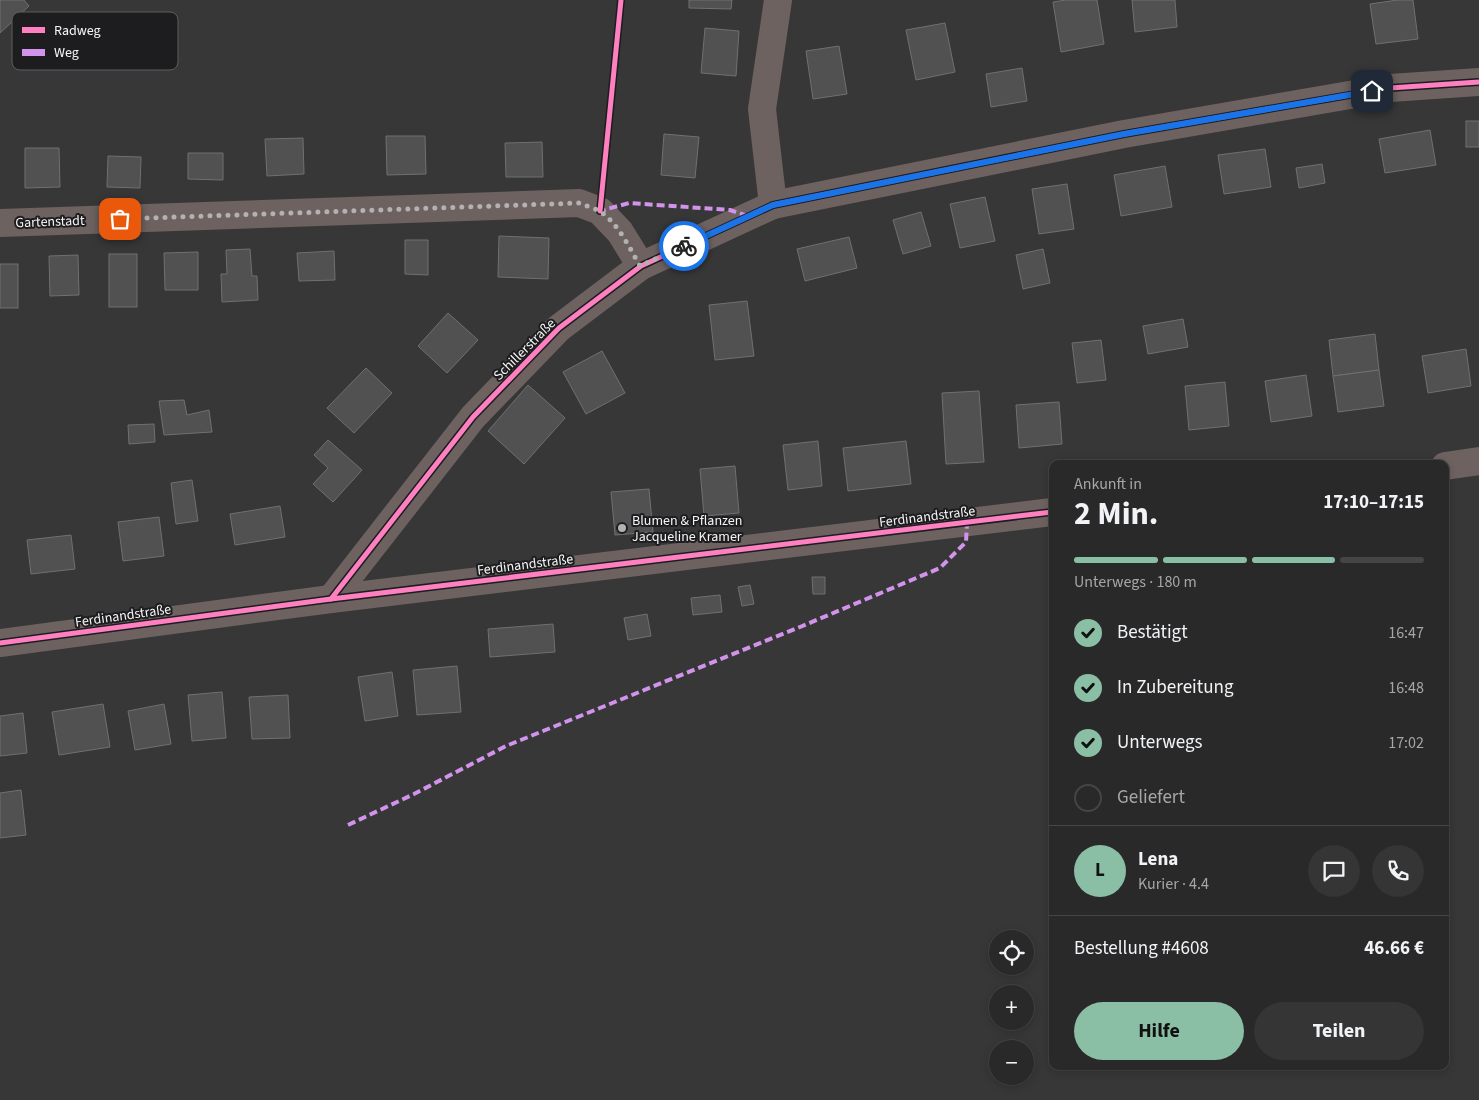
<!DOCTYPE html>
<html lang="de">
<head>
<meta charset="utf-8">
<style>
	:root { --surface:#292929; --page:#353535; --text:#f1f3f6; --muted:#a5a6a8; --line:#454546; --accent:#8abfa5 }
	body { margin:0; font-family:"Source Sans 3",sans-serif; background:var(--page); color:var(--text); height:100vh; display:flex; flex-direction:column; font-size:19px; white-space:nowrap }
	* { box-sizing:border-box; margin:0 }
	p { font-size:16px; color:var(--muted) }
	.icon { flex:none; width:28px; height:28px; fill:none; stroke:currentColor; stroke-width:2; stroke-linecap:round; stroke-linejoin:round }
	.map { position:relative; flex:1; overflow:hidden }
	.drawer { position:absolute; left:1049px; top:460px; width:400px; height:610px; display:flex; flex-direction:column; background:var(--surface); border-radius:10px; box-shadow:0 2px 8px #0003,0 0 0 1px var(--line) }
	.drawer>* { flex:none }
	.buttons { position:absolute; left:989px; top:930px; display:grid; gap:10px }
	.buttons a { display:grid; place-items:center; width:45px; height:45px; border-radius:50%; background:var(--surface); box-shadow:0 2px 8px #0003,0 0 0 1px var(--line); font-size:25px }
	.pin { position:absolute; display:grid; place-items:center; width:42px; height:42px; color:#fff; margin:-21px; border-radius:10px; box-shadow:0 2px 8px #0006 }
	.courier { position:absolute; display:grid; place-items:center; width:50px; height:50px; margin:-25px; border:4px solid #1a73e8; border-radius:50%; background:#fff; color:#222; box-shadow:0 1px 6px #0007 }
	.summary em { font-style:normal; font-weight:700 }
	.summary div { display:flex; flex-direction:column-reverse }
	.summary { display:flex; align-items:center; justify-content:space-between; height:85px; padding:0 25px }
	h1 { font-size:32px; font-weight:700; line-height:38px }
	.bar { display:grid; grid-template-columns:repeat(4,1fr); gap:8px 5px; align-content:center; height:60px; padding:0 25px }
	.bar i { height:6px; border-radius:4px; background:var(--line) }
	.bar .active { background:var(--accent) }
	.bar p { grid-column:span 4 }
	.line { display:flex; align-items:center; gap:12px; padding:0 25px; border-top:1px solid var(--line) }
	.line div { flex:1 }
	.round { display:grid; place-items:center; flex:none; width:52px; height:52px; border-radius:26px; background:var(--page) }
	ol { padding:0 25px; list-style:none }
	li { display:flex; align-items:center; gap:15px; height:55px }
	li p { margin-inline-start:auto }
	li .icon { padding:5px; border-radius:50%; background:var(--accent); color:#111; stroke-width:4 }
	li:last-child { color:var(--muted) }
	li i { width:28px; height:28px; border:2px solid var(--line); border-radius:50% }
	.action { display:flex; gap:10px; margin-top:auto; padding:10px 25px }
	.action a { flex:1; height:58px; border-radius:30px; background:var(--accent); color:#111; font-size:20px; font-weight:700; line-height:58px; text-align:center }
	.action a+a { background:var(--page); color:var(--text) }
	.map>svg:first-child { display:block }
	.building { fill:#525152; stroke:#707070 }
	.lines { fill:none; stroke-linecap:round; stroke-linejoin:round }
	.minor { stroke:#6d6260; stroke-width:28 }
	.tertiary { stroke:#6d6260; stroke-width:28 }
	.quiet { stroke:#d193ec; stroke-width:4; stroke-dasharray:8 4; stroke-linecap:butt }
	.cycleway-casing { stroke:#1d1d1f; stroke-width:8 }
	.cycleway { stroke:#ff80c0; stroke-width:5 }
	.done { stroke:#b2b2b3; stroke-width:5; stroke-dasharray:0 9 }
	.route { stroke:#1a73e8; stroke-width:6 }
	.poi-dot { fill:#b2b2b3; stroke:#1d1d1f; stroke-width:2 }
	.labels { text-anchor:middle; stroke-width:4; stroke-linejoin:round; paint-order:stroke }
	.street-label { font-size:14px; fill:#f5f5f6; stroke:#1d1d1f }
	.poi-label { font-size:14px; fill:#f5f5f6; stroke:#1d1d1f; text-anchor:start }
	.key { fill:#1d1d1f; stroke:#5e5e60; stroke-width:1 }
	.key-label { font-size:14px; fill:#f5f5f6 }
</style>
</head>
<body>
<div class="map">
<svg width="1479" height="1100" viewBox="0 0 1479 1100">
	<rect width="100%" height="100%" fill="#373737"/>
	<g class="building">
		<path d="M0,0H24L29,6L0,33Z"/>
		<path d="M689,0H732L731,9L689,8Z"/>
		<path d="M1066,0H1097L1104,44L1061,52L1053,2Z"/>
		<path d="M1132,0H1175L1177,27L1135,32Z"/>
		<path d="M1398,0H1413L1418,39L1376,44L1370,4Z"/>
		<path d="M945,23L955,72L916,80L906,30Z"/>
		<path d="M705,28L739,31L736,76L701,73Z"/>
		<path d="M839,46L847,94L813,99L806,51Z"/>
		<path d="M1022,68L1027,101L991,107L986,74Z"/>
		<rect x="1466" y="121" width="13" height="26"/>
		<path d="M1430,130L1436,165L1385,173L1379,139Z"/>
		<path d="M664,134L699,137L695,178L661,175Z"/>
		<path d="M386,136H425L426,174L387,175Z"/>
		<path d="M303,138L304,174L267,176L265,139Z"/>
		<path d="M542,142L543,177H506L505,143Z"/>
		<path d="M25,148H59L60,187L25,188Z"/>
		<path d="M1265,149L1271,187L1224,194L1218,155Z"/>
		<path d="M188,153H223V180L188,179Z"/>
		<path d="M108,156L141,157L140,188L107,187Z"/>
		<path d="M1322,164L1325,183L1299,188L1296,168Z"/>
		<path d="M1165,166L1172,207L1121,216L1114,175Z"/>
		<path d="M1067,184L1074,229L1039,234L1032,189Z"/>
		<path d="M985,197L995,241L960,248L950,204Z"/>
		<path d="M921,212L931,246L903,254L893,220Z"/>
		<path d="M499,236L549,238L548,279L498,277Z"/>
		<path d="M849,237L857,268L805,281L797,249Z"/>
		<path d="M405,240H428V275L405,274Z"/>
		<path d="M250,249L252,276H257L258,300L222,302L221,274H227L226,250Z"/>
		<path d="M1043,249L1050,283L1023,289L1016,255Z"/>
		<path d="M334,251L335,280L299,281L297,253Z"/>
		<path d="M198,252V290H165L164,253Z"/>
		<rect x="109" y="254" width="28" height="53"/>
		<path d="M78,255L79,295L50,296L49,256Z"/>
		<rect x="0" y="264" width="18" height="44"/>
		<path d="M747,301L754,356L715,360L709,305Z"/>
		<path d="M448,313L478,340L447,373L418,346Z"/>
		<path d="M1183,319L1188,347L1148,354L1143,326Z"/>
		<path d="M1375,334L1379,370L1333,376L1329,340Z"/>
		<path d="M1101,340L1106,380L1077,383L1072,343Z"/>
		<path d="M1466,349L1471,386L1428,393L1422,356Z"/>
		<path d="M602,351L625,393L586,414L563,372Z"/>
		<path d="M366,368L392,393L354,433L327,408Z"/>
		<path d="M1379,370L1384,406L1338,412L1333,376Z"/>
		<path d="M1306,375L1312,416L1271,422L1265,381Z"/>
		<path d="M1225,382L1229,426L1189,430L1185,386Z"/>
		<path d="M528,385L565,418L524,464L488,431Z"/>
		<path d="M979,391L984,462L946,464L942,393Z"/>
		<path d="M184,400L187,415L209,410L212,432L164,435L159,401Z"/>
		<path d="M1059,402L1062,444L1019,448L1016,405Z"/>
		<path d="M154,424L155,442L129,444L128,425Z"/>
		<path d="M328,440L362,470L333,502L313,484L328,468L314,455Z"/>
		<path d="M818,441L822,486L788,490L783,445Z"/>
		<path d="M906,441L911,484L848,491L843,448Z"/>
		<path d="M735,466L739,513L704,516L700,469Z"/>
		<path d="M192,480L198,521L176,524L171,483Z"/>
		<path d="M649,489L653,532L615,535L611,492Z"/>
		<path d="M280,506L285,537L235,545L230,514Z"/>
		<path d="M159,517L164,556L123,561L118,522Z"/>
		<path d="M71,535L75,569L31,574L27,540Z"/>
		<path d="M812,577H825V594H813Z"/>
		<path d="M750,585L754,604L742,606L738,587Z"/>
		<path d="M720,595L722,612L693,615L691,598Z"/>
		<path d="M647,614L651,636L628,640L624,618Z"/>
		<path d="M553,624L555,652L490,657L488,629Z"/>
		<path d="M457,666L461,712L417,715L413,670Z"/>
		<path d="M392,672L398,716L365,721L358,677Z"/>
		<path d="M222,692L226,738L192,741L188,695Z"/>
		<path d="M288,695L290,738L252,739L249,697Z"/>
		<path d="M103,704L110,747L59,755L52,712Z"/>
		<path d="M164,704L171,744L135,750L128,711Z"/>
		<path d="M23,713L27,753L0,756V716Z"/>
		<path d="M21,790L26,835L0,838V793Z"/>
	</g>
	<g class="lines">
		<g class="minor">
			<path d="M773,205L762,109L778,0"/>
			<path d="M0,223L579,203L600,211L620,232L641,266"/>
			<path d="M331,599L473,417L559,328L641,266L773,205L1124,134L1390,88L1479,82"/>
		</g>
		<g class="tertiary">
			<path d="M1445,466L1479,461"/>
			<path d="M0,643L331,599L1052,512"/>
		</g>
		<g class="quiet">
			<path d="M601,209L600,211L629,203L730,210L748,216"/>
			<path d="M348,825L414,794L506,746L800,627L940,568L966,542L967,523"/>
		</g>
		<g class="cycleway-casing">
			<g id="cycleway">
				<path d="M600,211L621,0"/>
				<path d="M331,599L473,417L559,328L641,266L773,205L1124,134L1390,88L1479,82"/>
				<path d="M0,643L331,599L1052,512"/>
			</g>
		</g>
		<use href="#cycleway" class="cycleway"/>
	</g>
	<g class="lines">
		<path class="done" d="M120,219L579,203C586,206 595,208 601,212C619,225 629,247 640,266L684,246"/>
		<path class="route" d="M684,246L773,205L1124,134L1372,91"/>
	</g>
	<circle class="poi-dot" cx="622" cy="528" r="5"/>
	<g class="labels">
		<g class="street-label">
			<text transform="translate(50 221) rotate(-2)" y="5">Gartenstadt</text>
			<text transform="translate(524 349) rotate(-45)" y="5">Schillerstraße</text>
			<text transform="translate(927 516) rotate(-7)" y="5">Ferdinandstraße</text>
			<text transform="translate(525 564) rotate(-7)" y="5">Ferdinandstraße</text>
			<text transform="translate(123 615) rotate(-8)" y="5">Ferdinandstraße</text>
		</g>
		<g class="poi-label">
			<text x="632" y="525">Blumen &amp; Pflanzen<tspan x="632" dy="16">Jacqueline Kramer</tspan></text>
		</g>
	</g>
	<rect x="12" y="12" width="166" height="58" rx="8" class="key"/>
	<rect x="22" y="27" width="23" height="6" fill="#ff80c0"/>
	<rect x="22" y="49" width="23" height="7" fill="#d193ec"/>
	<g class="key-label">
		<text x="54" y="35">Radweg</text>
		<text x="54" y="57">Weg</text>
	</g>
</svg>
<div class="buttons">
<a><svg class="icon" aria-label="locate" viewBox="0 0 24 24"><circle cx="12" cy="12" r="6"/><path d="M12 2v4M12 18v4M2 12h4M18 12h4"/></svg></a>
<a>+</a>
<a>−</a>
</div>
<div class="pin" style="left:120px;top:219px;background:#ea580c"><svg class="icon" aria-label="bag" viewBox="0 0 24 24"><path d="M5 8h14l-1 12H6zM9 8a3 3 0 0 1 6 0"/></svg></div>
<div class="pin" style="left:1372px;top:91px;background:#1f2937"><svg class="icon" aria-label="home" viewBox="0 0 24 24"><path d="M3 11l9-7 9 7M6 9v11h12V9"/></svg></div>
<div class="courier" style="left:684px;top:246px"><svg class="icon" aria-label="bike" viewBox="0 0 24 24"><circle cx="6" cy="16" r="4"/><circle cx="18" cy="16" r="4"/><path d="M6 16l4-8h5l3 8M10 8l3 8H6M13 5h3"/></svg></div>
<section class="drawer">
<div class="summary"><div><h1>2 Min.</h1><p>Ankunft in</p></div><em>17:10–17:15</em></div>
<div class="bar"><i class="active"></i><i class="active"></i><i class="active"></i><i></i><p>Unterwegs · 180 m</p></div>
<ol>
<li><svg class="icon" aria-label="check" viewBox="0 0 24 24"><path d="M5 12l5 5 9-10"/></svg>Bestätigt<p>16:47</p></li>
<li><svg class="icon" aria-label="check" viewBox="0 0 24 24"><path d="M5 12l5 5 9-10"/></svg>In Zubereitung<p>16:48</p></li>
<li><svg class="icon" aria-label="check" viewBox="0 0 24 24"><path d="M5 12l5 5 9-10"/></svg>Unterwegs<p>17:02</p></li>
<li><i></i>Geliefert</li>
</ol>
<div class="line" style="height:90px"><b class="round" style="background:var(--accent);color:#111">L</b><div><b>Lena</b><p>Kurier · 4.4</p></div><a class="round"><svg class="icon" aria-label="chat" viewBox="0 0 24 24"><path d="M4 5h16v11H9l-5 4z"/></svg></a><a class="round"><svg class="icon" aria-label="phone" viewBox="0 0 24 24"><path d="M5 4h4l2 5-3 2q2 4 5 5l2-3 5 2v4C11 20 4 13 5 4z"/></svg></a></div>
<div class="line" style="height:65px"><div>Bestellung #4608</div><b>46.66 €</b></div>
<div class="action"><a>Hilfe</a><a>Teilen</a></div>
</section>
</div>
</body>
</html>
